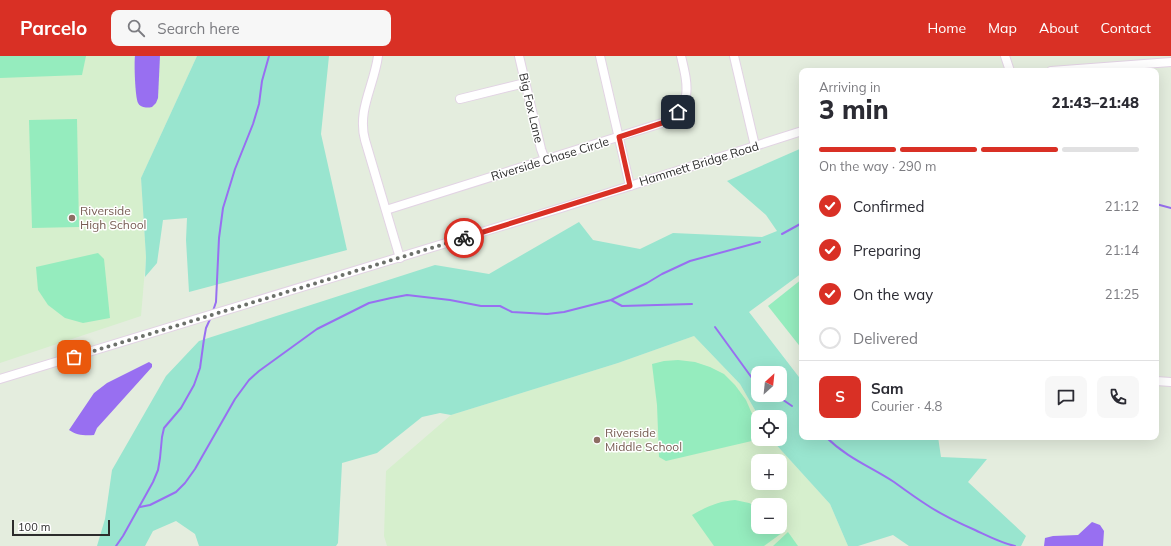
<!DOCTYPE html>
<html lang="en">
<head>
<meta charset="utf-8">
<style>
	:root { --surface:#fff; --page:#f7f7f7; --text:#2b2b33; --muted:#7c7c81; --line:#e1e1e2; --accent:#d93025 }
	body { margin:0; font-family:Mulish,sans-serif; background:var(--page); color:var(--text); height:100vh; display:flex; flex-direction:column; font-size:15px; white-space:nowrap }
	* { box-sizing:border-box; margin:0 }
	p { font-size:13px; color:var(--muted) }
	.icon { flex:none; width:22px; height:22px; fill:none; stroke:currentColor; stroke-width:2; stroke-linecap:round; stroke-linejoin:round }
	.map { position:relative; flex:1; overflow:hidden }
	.side { position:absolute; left:799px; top:12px; width:360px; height:372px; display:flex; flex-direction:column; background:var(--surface); border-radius:8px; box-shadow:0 4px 16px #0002 }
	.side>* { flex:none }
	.needle { width:26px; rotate:27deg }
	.controls { position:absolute; left:751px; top:310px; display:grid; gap:8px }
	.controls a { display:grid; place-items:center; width:36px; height:36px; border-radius:8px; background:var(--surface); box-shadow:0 4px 16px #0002; font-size:20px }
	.scale { position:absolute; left:12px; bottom:10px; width:98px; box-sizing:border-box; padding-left:4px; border:2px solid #2c2c2c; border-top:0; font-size:11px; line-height:14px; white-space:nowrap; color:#2c2c2c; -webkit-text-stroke:3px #fff; paint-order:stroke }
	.pin { position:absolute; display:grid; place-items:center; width:34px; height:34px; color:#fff; margin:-17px; border-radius:8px; box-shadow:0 2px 6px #0006 }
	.courier { position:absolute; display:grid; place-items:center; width:40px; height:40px; margin:-20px; border:3px solid #d93025; border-radius:50%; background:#fff; color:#222; box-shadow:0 1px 5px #0007 }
	.overview em { font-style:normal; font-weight:800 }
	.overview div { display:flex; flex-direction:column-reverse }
	.overview { display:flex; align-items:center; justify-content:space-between; height:68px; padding:0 20px }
	h1 { font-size:26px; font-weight:800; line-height:30px }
	.bar { display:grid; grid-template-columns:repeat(4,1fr); gap:6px 4px; align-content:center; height:48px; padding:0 20px }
	.bar i { height:5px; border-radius:3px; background:var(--line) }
	.bar .selected { background:var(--accent) }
	.bar p { grid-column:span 4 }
	.line { display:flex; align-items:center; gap:10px; padding:0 20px; border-top:1px solid var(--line) }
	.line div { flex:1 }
	.round { display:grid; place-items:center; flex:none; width:42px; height:42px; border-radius:8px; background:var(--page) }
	ol { padding:0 20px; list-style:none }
	li { display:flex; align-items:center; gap:12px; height:44px }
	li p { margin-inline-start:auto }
	li .icon { padding:4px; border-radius:50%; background:var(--accent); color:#fff; stroke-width:4 }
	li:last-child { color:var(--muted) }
	li i { width:22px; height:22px; border:2px solid var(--line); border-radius:50% }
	header { display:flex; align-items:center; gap:24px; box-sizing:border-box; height:56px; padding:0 20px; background:var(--accent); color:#fff }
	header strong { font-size:19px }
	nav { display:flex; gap:22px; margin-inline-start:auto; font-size:14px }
	.search { width:280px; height:36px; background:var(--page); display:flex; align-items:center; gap:10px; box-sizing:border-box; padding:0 14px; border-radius:8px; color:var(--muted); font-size:15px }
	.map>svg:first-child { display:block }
	.education { fill:#d6efcd; fill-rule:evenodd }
	.green { fill:#99e5cf; fill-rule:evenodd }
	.pitch { fill:#95ecbe }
	.water { fill:#986ff1 }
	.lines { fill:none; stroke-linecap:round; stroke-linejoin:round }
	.stream { stroke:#986ff1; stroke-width:2 }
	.minor-casing { stroke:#e2d3e4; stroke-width:10 }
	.minor { stroke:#fff; stroke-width:8 }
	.done { stroke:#6c706a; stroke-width:4; stroke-dasharray:0 7.2 }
	.route { stroke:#d93025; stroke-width:5 }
	.education-dot { fill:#8d6e63; stroke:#fff; stroke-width:1.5 }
	.labels { text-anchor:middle; stroke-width:3; stroke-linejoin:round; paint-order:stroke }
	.street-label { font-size:12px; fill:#2c2c2c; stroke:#fff }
	.education-label { font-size:12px; fill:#785e54; stroke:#fff; text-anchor:start }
</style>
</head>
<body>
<header>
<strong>Parcelo</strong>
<div class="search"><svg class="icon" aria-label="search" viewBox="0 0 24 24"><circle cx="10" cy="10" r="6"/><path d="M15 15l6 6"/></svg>Search here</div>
<nav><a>Home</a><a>Map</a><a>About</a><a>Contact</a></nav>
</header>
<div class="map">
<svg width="1171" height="490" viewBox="0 0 1171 490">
	<rect width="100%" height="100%" fill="#e4edde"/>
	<g class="education">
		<path d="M0,0H197L141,122L146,201L141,260L0,307Z"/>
		<path d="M694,280L740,328L759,361H758V383H771L830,448L848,490H387L384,480L386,415L451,359L618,307ZM758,405H780V427H758ZM758,449H780V471H758Z"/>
	</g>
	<g class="green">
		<path d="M197,0H329L321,78L347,194L189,236L186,184L187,162L163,164L157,207L145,221L146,201L141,122Z"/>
		<path d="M802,92V217L749,256L802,325V381H938L941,401L987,403L968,426L1026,480L1021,490H909L893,479L858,490H848L830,448L771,383H780V361H759L740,328L694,280L618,307L451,359L440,357L422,361L377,397L342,407L338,487L336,490H199L195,478L176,465L153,475L145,490H97L105,463L112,414L166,320L199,285L435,209L489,218L579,166L593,184L640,193L673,177L762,181L777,175L766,159L727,125ZM758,317H780V339H758Z"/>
	</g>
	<g class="pitch">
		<path d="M0,0H86L82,19L0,22Z"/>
		<path d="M77,63L79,171L32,172L29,64Z"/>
		<path d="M98,197L104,203L110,262L83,267L65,262L48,249L38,234L36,211Z"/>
		<path d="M802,223V293L768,250Z"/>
		<path d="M678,304L695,306L710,311L724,318L735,329L746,344L753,360L756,384L666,405L659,401L657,349L652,308L664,305Z"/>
		<path d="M735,444L749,447L758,451V471H780V467L786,474L764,490H714L692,459C706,451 719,445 735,444Z"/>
		<path d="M788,476L798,490H773Z"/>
	</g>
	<g class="water">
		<path d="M135,0H160L158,42L156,47L152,51C147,52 141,52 138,47C135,41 134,7 135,0Z"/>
		<path d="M149,306L152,308V311L107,361L97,372L94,379C85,380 76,379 69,374L94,337L107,327Z"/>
		<path d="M1092,466L1100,469L1104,475L1103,490H1044L1045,482L1053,480L1078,479Z"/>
	</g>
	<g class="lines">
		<g class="stream">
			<path d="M1156,148L1171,152"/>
			<path d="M782,178L802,167"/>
			<path d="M611,244L622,250L692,248"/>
			<path d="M213,255L216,246L219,182L223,152L235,113L253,68L259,48L262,25L269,0"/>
			<path d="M715,271L752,322L758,326"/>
			<path d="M776,339L792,350"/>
			<path d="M826,381C847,402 871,411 894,426C905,434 916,442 927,449C942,459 959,467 975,474C988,480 1001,487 1015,490"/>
			<path d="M140,451L150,449L176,436L185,427L195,413L235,343L249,324L259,315L317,273L369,247L391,242L407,239L450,244L481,250H500L512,256L547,258L564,256L611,244L647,227L662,218L690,205L760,186"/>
			<path d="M116,490L123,480L153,426L158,414L160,402L162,381L164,372L181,352L194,329L200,312L204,283L206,272L211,261"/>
		</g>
		<g class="minor-casing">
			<g id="minor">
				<path d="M378,0C374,30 357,54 365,84L400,202"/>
				<path d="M519,0L541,93L545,104"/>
				<path d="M600,0L630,130"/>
				<path d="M734,0L755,90"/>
				<path d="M1005,0L1010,15"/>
				<path d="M1051,15L1171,6"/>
				<path d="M460,43L525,27"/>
				<path d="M386,154L662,67C694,52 688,29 681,0"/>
				<path d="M0,323L561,152L802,75"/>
				<path d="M1156,325L1171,326"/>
			</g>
		</g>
		<use href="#minor" class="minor"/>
	</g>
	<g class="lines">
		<path class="done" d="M74,301L464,182"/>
		<path class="route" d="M464,182L630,130L619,81L662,67L668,64L678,56"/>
	</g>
	<g class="education-dot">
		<circle cx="72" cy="162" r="4"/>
		<circle cx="597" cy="384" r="4"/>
	</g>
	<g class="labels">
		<g class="street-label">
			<text transform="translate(531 52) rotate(77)" y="4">Big Fox Lane</text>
			<text transform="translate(550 103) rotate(-17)" y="4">Riverside Chase Circle</text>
			<text transform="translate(699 108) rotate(-17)" y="4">Hammett Bridge Road</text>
		</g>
		<g class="education-label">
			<text x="80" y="159">Riverside<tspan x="80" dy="14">High School</tspan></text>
			<text x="605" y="381">Riverside<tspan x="605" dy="14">Middle School</tspan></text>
		</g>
	</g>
</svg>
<div class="controls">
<a><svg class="needle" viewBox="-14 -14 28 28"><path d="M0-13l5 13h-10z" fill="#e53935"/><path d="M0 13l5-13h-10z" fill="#7c7c81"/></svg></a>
<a><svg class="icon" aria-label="locate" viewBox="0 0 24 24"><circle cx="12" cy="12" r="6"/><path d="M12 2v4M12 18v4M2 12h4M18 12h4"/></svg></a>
<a>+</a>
<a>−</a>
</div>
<div class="scale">100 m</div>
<div class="pin" style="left:74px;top:301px;background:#ea580c"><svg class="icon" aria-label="bag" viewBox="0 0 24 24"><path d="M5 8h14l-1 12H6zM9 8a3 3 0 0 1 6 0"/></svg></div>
<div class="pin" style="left:678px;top:56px;background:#1f2937"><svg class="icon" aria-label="home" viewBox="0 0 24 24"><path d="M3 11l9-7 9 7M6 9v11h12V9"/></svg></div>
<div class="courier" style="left:464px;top:182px"><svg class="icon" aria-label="bike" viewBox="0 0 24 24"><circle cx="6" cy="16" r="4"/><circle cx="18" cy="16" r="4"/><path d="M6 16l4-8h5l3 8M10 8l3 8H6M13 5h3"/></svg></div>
<section class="side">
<div class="overview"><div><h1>3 min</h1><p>Arriving in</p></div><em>21:43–21:48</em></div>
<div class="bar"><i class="selected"></i><i class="selected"></i><i class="selected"></i><i></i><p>On the way · 290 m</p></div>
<ol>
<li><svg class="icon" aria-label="check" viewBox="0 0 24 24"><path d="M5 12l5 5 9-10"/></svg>Confirmed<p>21:12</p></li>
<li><svg class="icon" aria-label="check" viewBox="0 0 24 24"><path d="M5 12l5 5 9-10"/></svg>Preparing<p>21:14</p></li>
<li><svg class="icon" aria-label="check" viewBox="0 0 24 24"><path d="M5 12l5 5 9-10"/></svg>On the way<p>21:25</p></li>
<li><i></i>Delivered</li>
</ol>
<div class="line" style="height:72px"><b class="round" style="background:var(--accent);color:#fff">S</b><div><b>Sam</b><p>Courier · 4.8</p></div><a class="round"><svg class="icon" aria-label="chat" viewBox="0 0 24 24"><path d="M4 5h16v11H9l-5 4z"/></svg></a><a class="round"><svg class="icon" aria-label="phone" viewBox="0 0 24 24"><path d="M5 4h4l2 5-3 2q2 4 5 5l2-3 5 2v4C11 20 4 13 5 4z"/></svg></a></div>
</section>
</div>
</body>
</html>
